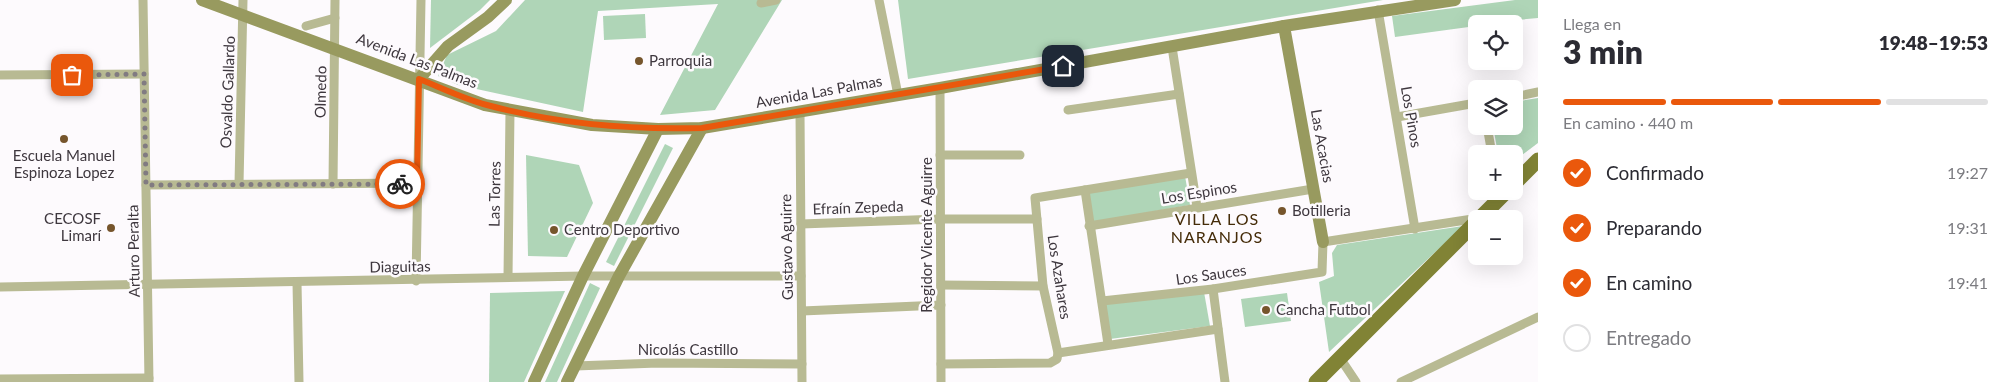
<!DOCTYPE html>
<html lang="es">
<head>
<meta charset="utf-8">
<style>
	:root { --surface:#fff; --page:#f2f2f3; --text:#2b2b33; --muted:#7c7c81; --line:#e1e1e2; --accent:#ea580c }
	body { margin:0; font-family:Lato,sans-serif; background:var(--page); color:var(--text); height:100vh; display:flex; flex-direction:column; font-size:19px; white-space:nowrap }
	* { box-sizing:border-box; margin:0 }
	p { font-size:16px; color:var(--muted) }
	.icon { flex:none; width:28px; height:28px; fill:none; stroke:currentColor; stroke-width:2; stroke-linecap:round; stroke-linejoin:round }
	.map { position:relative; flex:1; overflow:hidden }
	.side { display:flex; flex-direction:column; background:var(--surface); width:475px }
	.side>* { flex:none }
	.fabs { position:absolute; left:1468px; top:15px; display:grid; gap:10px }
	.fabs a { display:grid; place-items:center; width:55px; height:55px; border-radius:8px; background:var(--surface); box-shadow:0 5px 20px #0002; font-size:25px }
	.pin { position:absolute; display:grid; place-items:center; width:42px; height:42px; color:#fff; margin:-21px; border-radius:10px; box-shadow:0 2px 8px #0006 }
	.courier { position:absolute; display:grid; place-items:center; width:50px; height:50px; margin:-25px; border:4px solid #ea580c; border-radius:50%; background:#fff; color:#222; box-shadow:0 1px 6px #0007 }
	.summary em { font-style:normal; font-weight:800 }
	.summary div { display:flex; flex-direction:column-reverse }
	.summary { display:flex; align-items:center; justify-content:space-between; height:85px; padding:0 25px }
	h1 { font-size:32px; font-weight:800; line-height:38px }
	.bar { display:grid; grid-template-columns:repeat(4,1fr); gap:8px 5px; align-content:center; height:60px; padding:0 25px }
	.bar i { height:6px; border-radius:4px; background:var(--line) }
	.bar .active { background:var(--accent) }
	.bar p { grid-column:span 4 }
	ol { padding:0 25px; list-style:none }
	li { display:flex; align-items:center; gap:15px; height:55px }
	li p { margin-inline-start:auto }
	li .icon { padding:5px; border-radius:50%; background:var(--accent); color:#fff; stroke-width:4 }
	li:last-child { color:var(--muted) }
	li i { width:28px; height:28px; border:2px solid var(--line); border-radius:50% }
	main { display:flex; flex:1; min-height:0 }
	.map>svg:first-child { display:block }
	.green { fill:#afd5b7 }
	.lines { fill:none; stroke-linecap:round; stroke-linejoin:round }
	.street { stroke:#b8ba93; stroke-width:9 }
	.secondary { stroke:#989a5f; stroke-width:12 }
	.primary { stroke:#818335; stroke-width:15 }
	.done { stroke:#817b81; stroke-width:5; stroke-dasharray:0 9 }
	.route { stroke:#ea580c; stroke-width:6 }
	.poi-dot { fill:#76552c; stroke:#fdfafd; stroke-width:2 }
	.labels { text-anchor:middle; stroke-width:5; stroke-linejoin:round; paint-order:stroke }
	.street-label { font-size:15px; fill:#3e373e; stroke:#fdfafd }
	.poi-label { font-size:15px; fill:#3e373e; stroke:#fdfafd; text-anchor:start }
	.neighbourhood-label { font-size:16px; letter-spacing:1px; fill:#442b08; stroke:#fdfafd }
</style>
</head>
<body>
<main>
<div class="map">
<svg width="1538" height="382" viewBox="0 0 1538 382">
	<rect width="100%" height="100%" fill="#fdfafd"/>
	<g class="green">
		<path d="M431,0H490L480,10L430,48Z"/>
		<path d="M525,0H782L715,110L660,115L718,4L598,11L583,112L458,85L438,76L447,55L496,31Z"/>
		<path d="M898,0H1383L908,79Z"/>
		<path d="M1515,0H1538V18L1476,24V26L1395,37L1392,16Z"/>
		<path d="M645,14L646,38L604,40L603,16Z"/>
		<path d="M1538,98V143L1514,161V154H1498L1493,126H1514V102Z"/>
		<path d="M665,144L673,148L614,266L606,262Z"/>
		<path d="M526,155L579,165L593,203L567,257L528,256Z"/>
		<path d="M1185,176L1190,205L1093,222L1089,192Z"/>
		<path d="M1463,226L1329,352L1319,282L1334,276L1332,253L1337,245Z"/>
		<path d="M590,283L600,288L557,382H545Z"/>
		<path d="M565,291L524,382H489L490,293Z"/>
		<path d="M1204,292L1210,326L1110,339L1105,304Z"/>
		<path d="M1287,293L1291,321L1245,327L1241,299Z"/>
	</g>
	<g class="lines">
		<g class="street">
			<path d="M143,0L149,382"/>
			<path d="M879,0L898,95"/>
			<path d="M761,3L776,0"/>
			<path d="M1378,10L1415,229"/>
			<path d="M306,26L335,18"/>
			<path d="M1172,47L1197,207"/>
			<path d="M0,75L144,74"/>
			<path d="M940,88L941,382"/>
			<path d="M1514,97L1538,92"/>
			<path d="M1068,110L1179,94"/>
			<path d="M800,112L802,382"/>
			<path d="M1397,117L1476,103"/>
			<path d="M1487,126L1492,154"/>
			<path d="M940,155H1020"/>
			<path d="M239,184L243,0"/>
			<path d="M333,184L335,0"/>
			<path d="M1474,184L1476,182"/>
			<path d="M146,185L417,183"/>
			<path d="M1085,190L1108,344"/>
			<path d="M801,224L940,219H1037"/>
			<path d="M1089,226L1313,189"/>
			<path d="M508,277L510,111"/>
			<path d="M416,281L421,0"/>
			<path d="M297,283L299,382"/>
			<path d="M941,285L1043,286"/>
			<path d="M0,287L583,276H801"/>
			<path d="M1213,289L1225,382"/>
			<path d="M1102,301L1213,289L1322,272L1323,242L1479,218"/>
			<path d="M802,311L941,305"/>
			<path d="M1058,353L1218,329"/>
			<path d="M1340,358L1356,382"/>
			<path d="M941,364L1050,363L1057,359L1058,353L1043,286L1035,198L1191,173"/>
			<path d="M575,366L658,363L802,364"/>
			<path d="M0,379L149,378"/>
			<path d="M1401,382L1538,317"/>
		</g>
		<g class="secondary">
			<path d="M202,0L485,105L592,125L658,129L702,128L940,88L1284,26L1455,0"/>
			<path d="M1284,26L1323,242"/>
			<path d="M419,79L448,46L488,17L506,0"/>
			<path d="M534,382L583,276L658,129"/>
			<path d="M567,382L619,276L702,128"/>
		</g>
		<g class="primary">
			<path d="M1514,184L1538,160"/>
			<path d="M1479,219L1507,191"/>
			<path d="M1316,382L1476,222"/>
		</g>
	</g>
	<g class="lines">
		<path class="done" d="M72,75L144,74L146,185L400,184"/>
		<path class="route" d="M400,184L417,183L419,79C442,88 464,99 487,105C557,124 630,130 702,128L1063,66"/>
	</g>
	<g class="poi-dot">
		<circle cx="639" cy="61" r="5"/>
		<circle cx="64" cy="139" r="5"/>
		<circle cx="1282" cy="211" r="5"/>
		<circle cx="111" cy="228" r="5"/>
		<circle cx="554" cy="230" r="5"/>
		<circle cx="1266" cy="310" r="5"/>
	</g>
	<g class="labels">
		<g class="street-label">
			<text transform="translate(417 61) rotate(21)" y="5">Avenida Las Palmas</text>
			<text transform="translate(228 92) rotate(-88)" y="5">Osvaldo Gallardo</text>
			<text transform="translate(321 92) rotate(-89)" y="5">Olmedo</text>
			<text transform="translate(819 92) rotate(-10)" y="5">Avenida Las Palmas</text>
			<text transform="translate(1411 117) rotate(80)" y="5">Los Pinos</text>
			<text transform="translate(1322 146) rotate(80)" y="5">Las Acacias</text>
			<text transform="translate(1199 193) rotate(-9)" y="5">Los Espinos</text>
			<text transform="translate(495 194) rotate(-89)" y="5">Las Torres</text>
			<text transform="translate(858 208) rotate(-2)" y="5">Efraín Zepeda</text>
			<text transform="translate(927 235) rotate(-90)" y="5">Regidor Vicente Aguirre</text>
			<text transform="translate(787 247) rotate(-91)" y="5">Gustavo Aguirre</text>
			<text transform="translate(134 251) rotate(-91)" y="5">Arturo Peralta</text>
			<text transform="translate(400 267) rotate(-1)" y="5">Diaguitas</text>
			<text transform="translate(1211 275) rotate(-8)" y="5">Los Sauces</text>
			<text transform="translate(1059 277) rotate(81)" y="5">Los Azahares</text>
			<text x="688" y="355">Nicolás Castillo</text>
		</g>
		<g class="poi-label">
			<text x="649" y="66">Parroquia</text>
			<text x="64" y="161" text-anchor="middle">Escuela Manuel<tspan x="64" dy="17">Espinoza Lopez</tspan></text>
			<text x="1292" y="216">Botilleria</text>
			<text x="101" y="224" text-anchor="end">CECOSF<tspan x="101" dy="17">Limarí</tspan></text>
			<text x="564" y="235">Centro Deportivo</text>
			<text x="1276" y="315">Cancha Futbol</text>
		</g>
		<g class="neighbourhood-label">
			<text x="1217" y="225">VILLA LOS<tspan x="1217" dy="18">NARANJOS</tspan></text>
		</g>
	</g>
</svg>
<div class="fabs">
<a><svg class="icon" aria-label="locate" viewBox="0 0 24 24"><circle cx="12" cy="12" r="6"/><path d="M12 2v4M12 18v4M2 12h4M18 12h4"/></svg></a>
<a><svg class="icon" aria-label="layers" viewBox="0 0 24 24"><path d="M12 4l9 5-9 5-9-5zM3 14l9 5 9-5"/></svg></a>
<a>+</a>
<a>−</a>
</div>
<div class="pin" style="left:72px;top:75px;background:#ea580c"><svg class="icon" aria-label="bag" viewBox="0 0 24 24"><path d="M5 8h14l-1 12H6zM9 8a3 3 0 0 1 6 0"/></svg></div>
<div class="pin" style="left:1063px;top:66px;background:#1f2937"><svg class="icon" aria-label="home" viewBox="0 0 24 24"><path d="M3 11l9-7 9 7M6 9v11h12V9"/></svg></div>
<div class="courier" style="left:400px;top:184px"><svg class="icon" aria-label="bike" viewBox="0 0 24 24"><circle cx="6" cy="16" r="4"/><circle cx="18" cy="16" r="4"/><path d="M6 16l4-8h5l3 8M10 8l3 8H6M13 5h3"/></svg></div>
</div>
<section class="side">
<div class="summary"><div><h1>3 min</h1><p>Llega en</p></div><em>19:48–19:53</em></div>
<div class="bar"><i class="active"></i><i class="active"></i><i class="active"></i><i></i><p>En camino · 440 m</p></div>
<ol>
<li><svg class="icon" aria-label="check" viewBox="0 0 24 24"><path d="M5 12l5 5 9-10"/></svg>Confirmado<p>19:27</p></li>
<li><svg class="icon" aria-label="check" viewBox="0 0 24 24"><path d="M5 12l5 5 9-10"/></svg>Preparando<p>19:31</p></li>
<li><svg class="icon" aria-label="check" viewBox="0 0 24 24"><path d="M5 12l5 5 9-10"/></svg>En camino<p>19:41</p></li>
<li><i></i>Entregado</li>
</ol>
</section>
</main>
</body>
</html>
